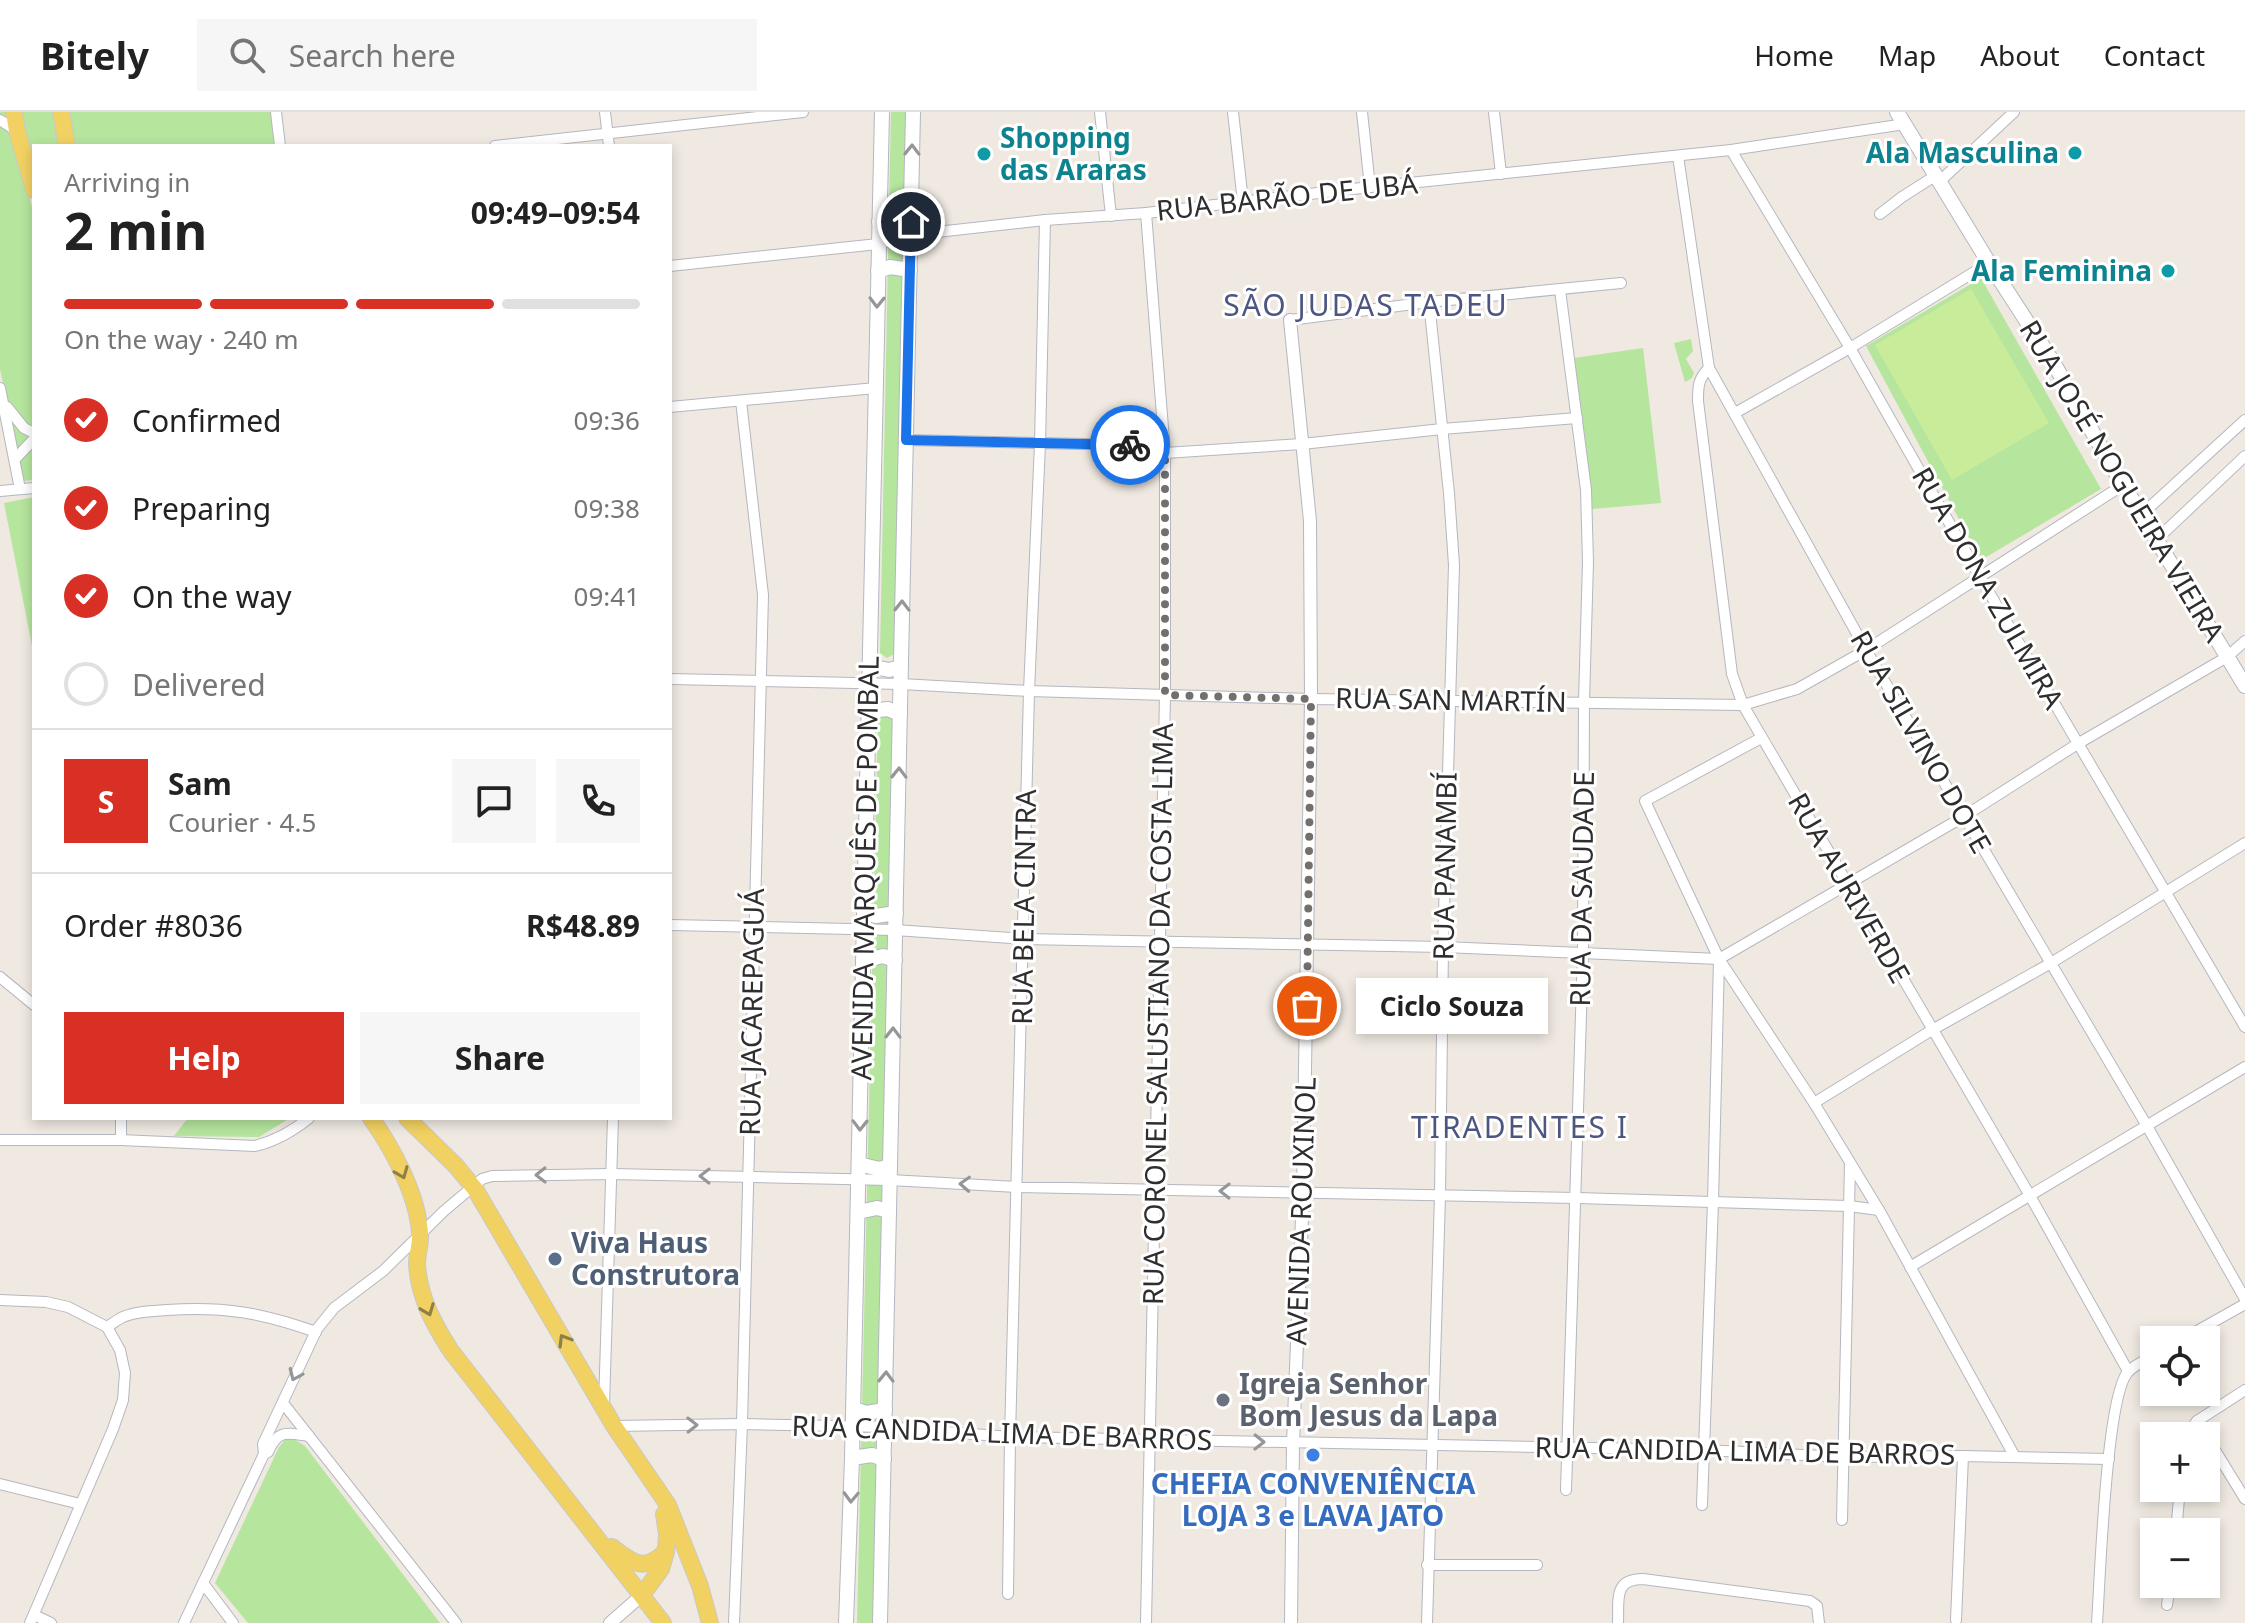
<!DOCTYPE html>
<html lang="en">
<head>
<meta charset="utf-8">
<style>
	:root { --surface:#fff; --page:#f6f6f6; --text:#222; --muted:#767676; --line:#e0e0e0; --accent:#d93025 }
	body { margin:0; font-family:"Noto Sans",sans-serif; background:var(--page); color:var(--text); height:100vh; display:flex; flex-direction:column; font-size:30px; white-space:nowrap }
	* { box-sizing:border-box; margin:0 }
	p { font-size:26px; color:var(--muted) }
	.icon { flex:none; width:44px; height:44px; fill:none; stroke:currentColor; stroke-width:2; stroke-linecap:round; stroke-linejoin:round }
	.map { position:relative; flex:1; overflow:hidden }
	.sheet { position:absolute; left:32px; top:32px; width:640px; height:976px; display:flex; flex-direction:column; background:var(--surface); border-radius:0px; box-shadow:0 4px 12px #0003 }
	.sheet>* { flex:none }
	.buttons { position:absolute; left:2140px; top:1214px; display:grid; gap:16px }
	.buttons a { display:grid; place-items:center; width:80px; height:80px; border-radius:0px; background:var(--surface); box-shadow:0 4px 12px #0003; font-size:40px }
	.pin { position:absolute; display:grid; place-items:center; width:68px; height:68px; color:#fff; margin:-34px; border:4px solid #fff; border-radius:50%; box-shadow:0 2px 8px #0007 }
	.courier { position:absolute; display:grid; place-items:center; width:80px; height:80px; margin:-40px; border:6px solid #1a73e8; border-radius:50%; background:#fff; color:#222; box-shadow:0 2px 10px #0007 }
	.bubble { position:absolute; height:56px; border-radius:0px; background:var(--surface); box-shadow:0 4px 12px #0003; font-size:26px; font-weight:700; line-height:56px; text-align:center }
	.overview em { font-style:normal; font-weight:700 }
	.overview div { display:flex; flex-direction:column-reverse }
	.overview { display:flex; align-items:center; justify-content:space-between; height:136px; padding:0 32px }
	h1 { font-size:52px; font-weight:700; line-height:60px }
	.bar { display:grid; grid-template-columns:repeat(4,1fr); gap:12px 8px; align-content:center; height:96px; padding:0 32px }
	.bar i { height:10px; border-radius:6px; background:var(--line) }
	.bar .selected { background:var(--accent) }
	.bar p { grid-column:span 4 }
	.line { display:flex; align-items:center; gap:20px; padding:0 32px; border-top:2px solid var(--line) }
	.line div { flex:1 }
	.round { display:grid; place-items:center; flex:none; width:84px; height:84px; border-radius:0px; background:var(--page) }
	ol { padding:0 32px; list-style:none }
	li { display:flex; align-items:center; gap:24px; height:88px }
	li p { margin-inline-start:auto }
	li .icon { padding:8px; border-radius:50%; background:var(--accent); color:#fff; stroke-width:4 }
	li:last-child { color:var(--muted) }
	li i { width:44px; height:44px; border:4px solid var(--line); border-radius:50% }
	.button { display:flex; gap:16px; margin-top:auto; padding:16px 32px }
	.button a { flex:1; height:92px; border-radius:0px; background:var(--accent); color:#fff; font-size:32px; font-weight:700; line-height:92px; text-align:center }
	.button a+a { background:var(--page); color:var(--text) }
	header { display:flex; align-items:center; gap:48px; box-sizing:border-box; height:112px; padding:0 40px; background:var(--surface); border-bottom:2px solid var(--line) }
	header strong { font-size:38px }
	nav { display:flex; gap:44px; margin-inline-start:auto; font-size:28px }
	.search { width:560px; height:72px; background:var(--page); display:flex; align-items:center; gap:20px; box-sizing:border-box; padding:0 28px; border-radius:0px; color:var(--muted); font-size:30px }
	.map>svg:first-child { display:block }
	.green { fill:#b6e59e }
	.pitch { fill:#c9ec9a }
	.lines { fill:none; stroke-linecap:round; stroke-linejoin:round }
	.minor-casing { stroke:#b4b7c1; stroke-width:12 }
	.tertiary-casing { stroke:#b4b7c1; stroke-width:14 }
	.secondary-casing { stroke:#b4b7c1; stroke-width:16 }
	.primary-casing { stroke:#c9c9c9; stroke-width:18 }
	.minor { stroke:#fff; stroke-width:10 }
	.tertiary { stroke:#fff; stroke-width:12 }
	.secondary { stroke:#fff; stroke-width:14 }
	.primary { stroke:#f2d163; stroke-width:16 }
	.oneway { stroke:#969696 }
	.oneway2 { stroke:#908048 }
	.done { stroke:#726f6d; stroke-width:8; stroke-dasharray:0 14.4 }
	.route { stroke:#1a73e8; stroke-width:10 }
	.culture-dot { fill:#0f9aa8; stroke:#fff; stroke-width:3 }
	.service-dot { fill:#5c6f8a; stroke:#fff; stroke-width:3 }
	.worship-dot { fill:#6b7280; stroke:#fff; stroke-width:3 }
	.shop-dot { fill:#3f7fe0; stroke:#fff; stroke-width:3 }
	.labels { text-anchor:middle; stroke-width:6; stroke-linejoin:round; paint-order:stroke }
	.culture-label { font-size:28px; font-weight:bold; fill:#0d838f; stroke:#fff; text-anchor:end }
	.street-label { font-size:28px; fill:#2e2e2e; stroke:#fff }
	.service-label { font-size:28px; font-weight:bold; fill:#4e5e75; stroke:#fff; text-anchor:start }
	.worship-label { font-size:28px; font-weight:bold; fill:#5b616d; stroke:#fff; text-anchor:start }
	.shop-label { font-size:28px; font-weight:bold; fill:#366cbe; stroke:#fff }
	.neighbourhood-label { font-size:30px; letter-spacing:2px; fill:#4d5680; stroke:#fff }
</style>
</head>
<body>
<header>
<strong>Bitely</strong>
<div class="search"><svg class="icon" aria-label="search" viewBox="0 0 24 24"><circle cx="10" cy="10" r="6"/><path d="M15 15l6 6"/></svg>Search here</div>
<nav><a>Home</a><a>Map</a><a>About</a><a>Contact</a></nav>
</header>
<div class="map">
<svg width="2245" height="1511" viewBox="0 0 2245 1511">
	<rect width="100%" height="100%" fill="#efe9e1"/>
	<g class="green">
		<path d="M0,0H9L34,104V368L23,369L0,257Z"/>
		<path d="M16,0H60L65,34H34V75Z"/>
		<path d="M61,0H276L280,34H67Z"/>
		<path d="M891,0H907L894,542L887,546L880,541Z"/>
		<path d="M1981,166L2101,377L1981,448L1866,234Z"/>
		<path d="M1691,227L1693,239L1686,247L1694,261L1692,266L1685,270L1674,231Z"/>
		<path d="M1643,236L1661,391L1592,397L1574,246Z"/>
		<path d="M34,385V544L4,391Z"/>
		<path d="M886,600L894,605L873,1511H857L878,605Z"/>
		<path d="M188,1006H290L259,1025L174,1024Z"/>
		<path d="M292,1326L305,1334L440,1511H248L215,1471L279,1335L285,1328Z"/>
	</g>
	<path class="pitch" d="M1971,177L2049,311L1952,368L1875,233Z"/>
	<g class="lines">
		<g class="minor-casing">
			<g id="minor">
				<path d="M276,0L280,34"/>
				<path d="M605,0L609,34"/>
				<path d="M1100,0L1111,104"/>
				<path d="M1233,0L1243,90"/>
				<path d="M1362,0L1370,75"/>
				<path d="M1494,0L1501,62"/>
				<path d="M0,8L17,19"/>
				<path d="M495,34L803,0"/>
				<path d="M1731,38L1850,236L1980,465L2245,915"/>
				<path d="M1678,44L1709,256L1866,538L2147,1014L2245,1187"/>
				<path d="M1939,70L2014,0"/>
				<path d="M1880,102L1902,85L1935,64"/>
				<path d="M670,154L878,132L910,123L1045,108L1146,101L1370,75L1731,38L1905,12"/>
				<path d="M1560,178L1586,378L1588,450L1584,589L1583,839L1566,1378"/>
				<path d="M1290,208L1429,190L1621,171"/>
				<path d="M1709,256C1698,267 1698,274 1698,289L1732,562L1743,593L2029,1082L2128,1259"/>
				<path d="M0,276L20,377"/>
				<path d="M7,295L24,316L34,321"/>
				<path d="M670,295L876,276"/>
				<path d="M1735,301L1850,236L1989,151"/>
				<path d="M906,328L1132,333L1165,341L1302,332L1442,317L1577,306"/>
				<path d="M15,347L34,327"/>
				<path d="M0,379L34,376"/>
				<path d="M2141,403L2245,308"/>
				<path d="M2156,428L2245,344"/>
				<path d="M670,567L901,572L1029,579L1311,587L1743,593L1797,577L1866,538L2123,373"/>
				<path d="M1761,626L1645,689L1719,847L1814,991L1879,1098L2015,1345"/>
				<path d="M670,813L895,818L1024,827L1443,835L1719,847"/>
				<path d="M1719,847L1963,705L2079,631L2227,545L2245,529"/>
				<path d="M0,865L34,893"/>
				<path d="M1814,991L1932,918L2051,851L2245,731"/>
				<path d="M121,1006V1028"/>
				<path d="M0,1028H121L255,1034C276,1029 293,1019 309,1006"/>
				<path d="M1910,1155L2245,955"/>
				<path d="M0,1188L46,1190L68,1195L107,1215L120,1238L125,1261L123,1288L113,1317L30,1511"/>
				<path d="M107,1215C112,1212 118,1207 123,1205C136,1199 153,1199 167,1198C224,1194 263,1201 316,1220"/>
				<path d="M2181,1228L2245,1192"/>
				<path d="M283,1291L456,1511"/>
				<path d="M604,1293L613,1006"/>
				<path d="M2197,1309L2245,1387"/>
				<path d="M614,1314L742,1312L885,1315L1010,1325L1704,1338L1842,1345L1963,1344L2109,1347"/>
				<path d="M2186,1324L2197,1309L2245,1278"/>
				<path d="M264,1342L263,1332L317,1217L334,1196L383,1159L444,1099L482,1067L492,1064L612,1062L890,1068L1017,1075L1577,1086L1849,1094L1879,1098"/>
				<path d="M0,1372L80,1392"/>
				<path d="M1702,1393L1713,1090L1719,847"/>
				<path d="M1842,1408L1850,1051"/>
				<path d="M2176,1420L2180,1376"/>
				<path d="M1427,1453H1537"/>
				<path d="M203,1471L233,1511"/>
				<path d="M1008,1482L1010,1325L1029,579L1040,332L1045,108"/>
				<path d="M2167,1493L2170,1472"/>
				<path d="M34,1503L51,1511"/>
				<path d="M1956,1508L1963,1344"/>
				<path d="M184,1511L264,1342L268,1340C278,1317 286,1321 309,1324"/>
				<path d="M734,1511L742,1312L763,483L741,289"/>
				<path d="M1146,1511L1165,583V341L1146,101"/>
				<path d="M1427,1511L1440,1084L1443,835L1454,453L1449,381L1429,190"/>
				<path d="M1618,1511C1619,1488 1613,1467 1643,1467L1810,1489L1817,1494L1819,1511"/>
				<path d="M2097,1511C2100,1469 2106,1284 2128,1260C2134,1253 2146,1248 2154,1244"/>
			</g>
		</g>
		<g class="tertiary-casing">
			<g id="tertiary">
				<path d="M1290,208L1310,409L1311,587L1303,1081L1293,1331L1291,1511"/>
				<path d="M610,1511L642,1483"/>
			</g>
		</g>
		<g class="secondary-casing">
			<g id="secondary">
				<path d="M1897,0L1989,151L2053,250L2110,351L2245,574"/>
				<path d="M879,110C891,115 898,115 911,110"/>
				<path d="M878,159L890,155L910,158"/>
				<path d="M870,554L889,558L901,555"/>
				<path d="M869,599L888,597L900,602"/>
				<path d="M864,800L876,804L896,801"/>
				<path d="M863,849L883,844L895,848"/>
				<path d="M859,1052L879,1057L890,1054"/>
				<path d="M858,1100L877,1096L889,1099"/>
				<path d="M854,1297L866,1301L885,1298"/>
				<path d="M852,1346L872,1343L884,1347"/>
				<path d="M846,1511L852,1346L882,0"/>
				<path d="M880,1511L913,0"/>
			</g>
		</g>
		<g class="primary-casing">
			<g id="primary">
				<path d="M14,0L17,19L34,78"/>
				<path d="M61,0L67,34"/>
				<path d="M371,1006C393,1037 417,1082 420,1121C421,1131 417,1142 417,1152C419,1185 433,1211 451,1239L663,1511"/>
				<path d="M407,1006L456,1054L475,1077L614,1314L668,1393L700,1474L710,1511"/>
				<path d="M612,1435C633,1451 644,1461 666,1439L667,1422L664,1402"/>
				<path d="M642,1483L661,1457L666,1440"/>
			</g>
		</g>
		<use href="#minor" class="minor"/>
		<use href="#tertiary" class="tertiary"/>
		<use href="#secondary" class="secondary"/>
		<use href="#primary" class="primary"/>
	</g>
	<defs><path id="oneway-chevron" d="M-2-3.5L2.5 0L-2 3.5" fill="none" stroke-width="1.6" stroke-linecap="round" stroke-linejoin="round" transform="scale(2)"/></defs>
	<g class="oneway">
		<use href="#oneway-chevron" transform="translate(912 38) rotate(-89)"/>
		<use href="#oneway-chevron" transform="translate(877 190) rotate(91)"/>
		<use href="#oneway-chevron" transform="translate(902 494) rotate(-89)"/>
		<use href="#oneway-chevron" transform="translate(899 661) rotate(-89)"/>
		<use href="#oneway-chevron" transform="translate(893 921) rotate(-89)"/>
		<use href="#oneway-chevron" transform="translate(860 1013) rotate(91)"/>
		<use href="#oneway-chevron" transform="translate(541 1063) rotate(179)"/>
		<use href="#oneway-chevron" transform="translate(705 1064) rotate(-179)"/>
		<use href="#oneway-chevron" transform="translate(965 1072) rotate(-177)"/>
		<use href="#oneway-chevron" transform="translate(1225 1079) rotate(-179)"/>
		<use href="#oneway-chevron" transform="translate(295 1263) rotate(114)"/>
		<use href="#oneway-chevron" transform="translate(886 1265) rotate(-89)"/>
		<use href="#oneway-chevron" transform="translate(692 1313) rotate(-1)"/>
		<use href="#oneway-chevron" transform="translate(1259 1330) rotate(1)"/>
		<use href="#oneway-chevron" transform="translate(851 1385) rotate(92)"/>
	</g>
	<g class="oneway2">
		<use href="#oneway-chevron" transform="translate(402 1061) rotate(68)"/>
		<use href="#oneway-chevron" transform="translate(428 1198) rotate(69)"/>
		<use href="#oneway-chevron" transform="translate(564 1228) rotate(-121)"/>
	</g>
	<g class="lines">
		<path class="done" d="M1130,333L1165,341V583L1311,587L1307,894"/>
		<path class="route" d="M911,110L906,328L1130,333"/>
	</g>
	<g class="culture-dot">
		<circle cx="2075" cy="41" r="8"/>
		<circle cx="984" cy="42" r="8"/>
		<circle cx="2168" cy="159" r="8"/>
	</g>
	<circle class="service-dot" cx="555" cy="1147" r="8"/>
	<circle class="worship-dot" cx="1223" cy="1288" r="8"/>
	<circle class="shop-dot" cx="1313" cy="1343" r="8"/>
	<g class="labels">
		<g class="culture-label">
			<text x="1000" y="36" text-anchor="start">Shopping<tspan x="1000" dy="32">das Araras</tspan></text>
			<text x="2059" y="51">Ala Masculina</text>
			<text x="2152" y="169">Ala Feminina</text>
		</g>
		<g class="street-label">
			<text transform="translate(1287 85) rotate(-6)" y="10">RUA BARÃO DE UBÁ</text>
			<text transform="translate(2122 369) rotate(59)" y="10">RUA JOSÉ NOGUEIRA VIEIRA</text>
			<text transform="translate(1988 476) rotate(60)" y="10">RUA DONA ZULMIRA</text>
			<text transform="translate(1451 588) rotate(1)" y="10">RUA SAN MARTÍN</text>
			<text transform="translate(1921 630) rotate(60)" y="10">RUA SILVINO DOTE</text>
			<text transform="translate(1445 754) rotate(-89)" y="10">RUA PANAMBÍ</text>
			<text transform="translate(865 756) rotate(-89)" y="10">AVENIDA MARQUÊS DE POMBAL</text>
			<text transform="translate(1849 776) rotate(60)" y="10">RUA AURIVERDE</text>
			<text transform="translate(1582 777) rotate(-89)" y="10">RUA DA SAUDADE</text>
			<text transform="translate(1024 795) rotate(-89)" y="10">RUA BELA CINTRA</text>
			<text transform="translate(752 900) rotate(-89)" y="10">RUA JACAREPAGUÁ</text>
			<text transform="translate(1158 902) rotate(-89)" y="10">RUA CORONEL SALUSTIANO DA COSTA LIMA</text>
			<text transform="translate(1301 1099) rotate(-88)" y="10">AVENIDA ROUXINOL</text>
			<text transform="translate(1002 1321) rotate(2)" y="10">RUA CANDIDA LIMA DE BARROS</text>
			<text transform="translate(1745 1339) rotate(1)" y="10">RUA CANDIDA LIMA DE BARROS</text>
		</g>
		<g class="service-label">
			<text x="571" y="1141">Viva Haus<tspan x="571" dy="32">Construtora</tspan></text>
		</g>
		<g class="worship-label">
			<text x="1239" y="1282">Igreja Senhor<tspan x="1239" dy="32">Bom Jesus da Lapa</tspan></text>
		</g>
		<g class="shop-label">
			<text x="1313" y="1382">CHEFIA CONVENIÊNCIA<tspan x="1313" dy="32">LOJA 3 e LAVA JATO</tspan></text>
		</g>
		<g class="neighbourhood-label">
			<text x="1366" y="204">SÃO JUDAS TADEU</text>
			<text x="1520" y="1026">TIRADENTES I</text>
		</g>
	</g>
</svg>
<div class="buttons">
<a><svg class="icon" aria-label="locate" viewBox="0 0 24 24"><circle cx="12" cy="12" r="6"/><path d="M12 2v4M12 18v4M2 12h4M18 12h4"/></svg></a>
<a>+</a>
<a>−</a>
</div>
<div class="pin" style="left:1307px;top:894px;background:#ea580c"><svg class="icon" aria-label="bag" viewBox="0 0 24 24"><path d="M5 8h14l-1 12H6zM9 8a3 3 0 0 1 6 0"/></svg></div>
<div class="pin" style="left:911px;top:110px;background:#1f2937"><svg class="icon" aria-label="home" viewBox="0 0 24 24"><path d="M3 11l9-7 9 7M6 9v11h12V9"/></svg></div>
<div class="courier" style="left:1130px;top:333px"><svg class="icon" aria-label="bike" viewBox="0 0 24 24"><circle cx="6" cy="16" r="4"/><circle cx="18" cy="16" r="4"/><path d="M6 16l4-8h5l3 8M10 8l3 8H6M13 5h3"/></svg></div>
<div class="bubble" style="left:1356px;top:866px;width:192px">Ciclo Souza</div>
<section class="sheet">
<div class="overview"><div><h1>2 min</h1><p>Arriving in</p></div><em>09:49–09:54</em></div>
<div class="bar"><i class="selected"></i><i class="selected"></i><i class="selected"></i><i></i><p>On the way · 240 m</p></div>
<ol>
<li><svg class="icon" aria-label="check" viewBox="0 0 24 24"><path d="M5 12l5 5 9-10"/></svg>Confirmed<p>09:36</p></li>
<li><svg class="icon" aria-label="check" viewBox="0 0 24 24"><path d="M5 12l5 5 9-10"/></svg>Preparing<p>09:38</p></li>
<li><svg class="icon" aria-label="check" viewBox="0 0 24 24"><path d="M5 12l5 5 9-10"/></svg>On the way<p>09:41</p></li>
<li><i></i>Delivered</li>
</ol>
<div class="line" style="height:144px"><b class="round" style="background:var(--accent);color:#fff">S</b><div><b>Sam</b><p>Courier · 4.5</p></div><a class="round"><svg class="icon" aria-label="chat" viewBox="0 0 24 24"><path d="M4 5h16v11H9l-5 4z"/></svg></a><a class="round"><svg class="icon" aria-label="phone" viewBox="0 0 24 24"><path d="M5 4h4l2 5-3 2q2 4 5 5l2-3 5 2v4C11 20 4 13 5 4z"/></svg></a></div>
<div class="line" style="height:104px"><div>Order #8036</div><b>R$48.89</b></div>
<div class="button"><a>Help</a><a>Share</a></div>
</section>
</div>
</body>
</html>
